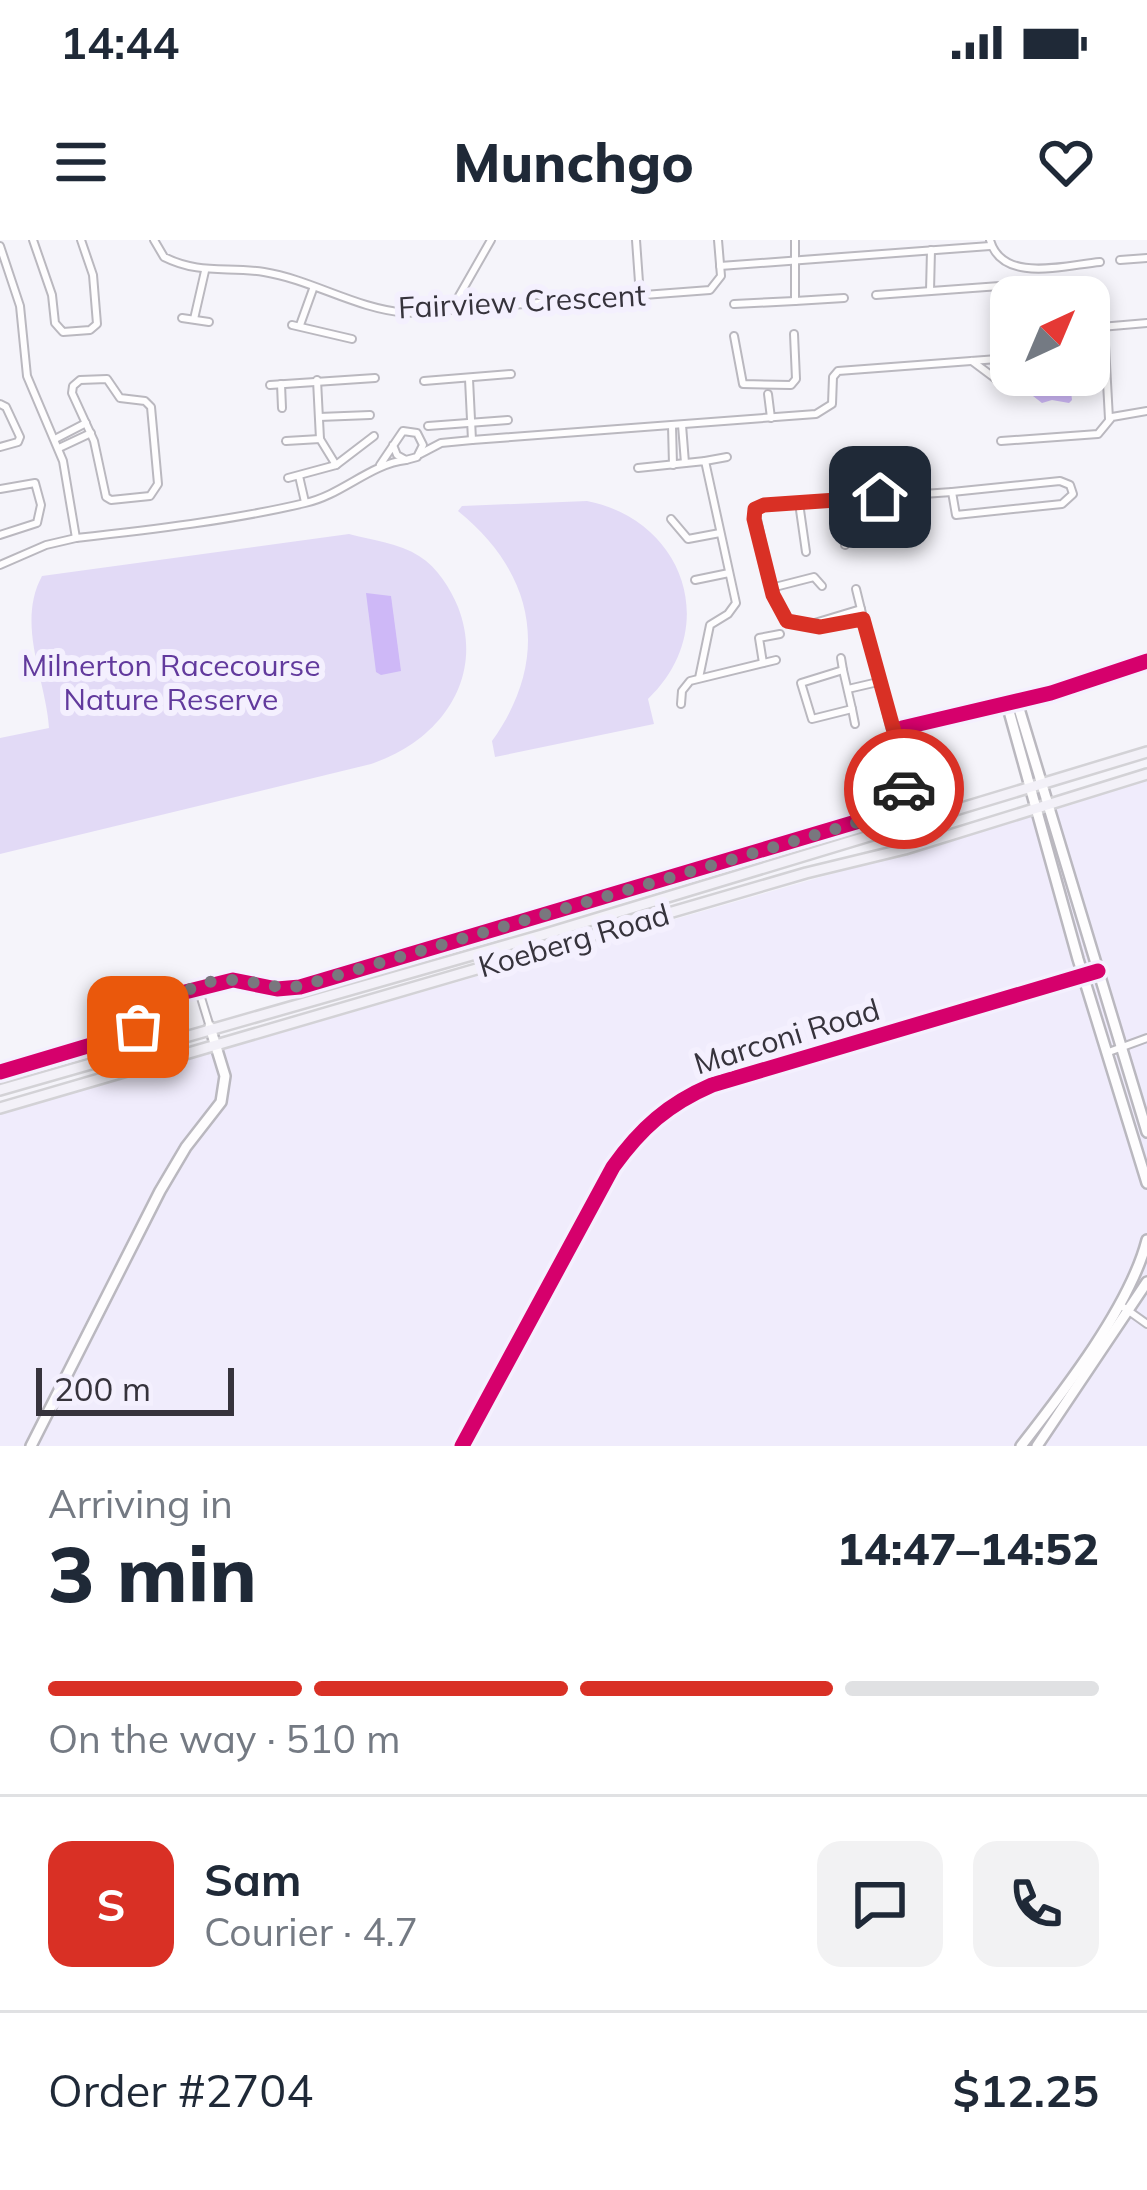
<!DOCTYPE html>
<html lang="en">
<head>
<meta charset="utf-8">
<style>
	:root { --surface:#fff; --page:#f2f2f3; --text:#1f2937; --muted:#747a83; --line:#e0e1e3; --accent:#d93025 }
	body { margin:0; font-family:Mulish,sans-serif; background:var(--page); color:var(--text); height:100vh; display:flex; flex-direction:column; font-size:45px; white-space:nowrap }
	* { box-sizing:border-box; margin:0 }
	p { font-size:39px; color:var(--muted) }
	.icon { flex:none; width:66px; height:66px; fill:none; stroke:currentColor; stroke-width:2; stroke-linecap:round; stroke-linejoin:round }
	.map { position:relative; height:1206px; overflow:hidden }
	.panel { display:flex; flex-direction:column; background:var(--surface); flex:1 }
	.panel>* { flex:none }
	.needle { width:78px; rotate:44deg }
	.controls { position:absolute; left:990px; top:36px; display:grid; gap:24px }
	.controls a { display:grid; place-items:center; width:120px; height:120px; border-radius:24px; background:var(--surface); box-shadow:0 6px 18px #0003; font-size:60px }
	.scale { position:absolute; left:36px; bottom:30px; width:198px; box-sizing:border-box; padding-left:12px; border:6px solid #36333c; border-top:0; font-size:33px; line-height:42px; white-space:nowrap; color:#36333c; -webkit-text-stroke:9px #f4f0fe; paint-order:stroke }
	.pin { position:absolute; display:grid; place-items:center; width:102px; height:102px; color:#fff; margin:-51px; border-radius:24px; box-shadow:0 6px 18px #0006 }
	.courier { position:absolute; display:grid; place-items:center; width:120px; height:120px; margin:-60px; border:9px solid #d93025; border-radius:50%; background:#fff; color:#222; box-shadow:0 3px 15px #0007 }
	.summary em { font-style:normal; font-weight:800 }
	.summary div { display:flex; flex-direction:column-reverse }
	.summary { display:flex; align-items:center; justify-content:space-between; height:204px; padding:0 48px }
	h1 { font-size:78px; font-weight:800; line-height:90px }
	.bar { display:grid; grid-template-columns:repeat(4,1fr); gap:18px 12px; align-content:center; height:144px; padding:0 48px }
	.bar i { height:15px; border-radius:9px; background:var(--line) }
	.bar .selected { background:var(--accent) }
	.bar p { grid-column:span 4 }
	.line { display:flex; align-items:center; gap:30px; padding:0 48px; border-top:3px solid var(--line) }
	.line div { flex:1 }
	.round { display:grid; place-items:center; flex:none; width:126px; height:126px; border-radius:24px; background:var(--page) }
	.status { display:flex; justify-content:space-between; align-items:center; height:84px; padding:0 60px; background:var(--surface); direction:ltr }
	.status svg { height:33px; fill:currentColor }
	header { display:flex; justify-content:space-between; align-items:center; height:156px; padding:0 48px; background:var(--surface); font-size:54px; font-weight:800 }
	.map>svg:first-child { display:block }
	.built { fill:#f0ecfc }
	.green { fill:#e2daf6 }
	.water { fill:#ceb8f7 }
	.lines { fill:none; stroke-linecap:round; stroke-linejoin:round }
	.street-casing { stroke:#bab8bf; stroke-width:10 }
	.secondary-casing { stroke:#bab8bf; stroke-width:14 }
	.primary-casing { stroke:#d3d2d6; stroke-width:14 }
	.street { stroke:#fefdfe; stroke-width:6 }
	.secondary { stroke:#fefdfe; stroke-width:9 }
	.primary { stroke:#f3f1f8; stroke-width:9 }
	.cycleway-casing { stroke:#f4f0fe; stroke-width:22 }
	.cycleway { stroke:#d6006c; stroke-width:15 }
	.done { stroke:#79777e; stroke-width:12; stroke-dasharray:0 21.6 }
	.route { stroke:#d93025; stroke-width:15 }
	.labels { text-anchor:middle; stroke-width:12; stroke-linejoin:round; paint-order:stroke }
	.street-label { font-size:30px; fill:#36333c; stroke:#f4f0fe }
	.park-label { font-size:30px; fill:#623a9d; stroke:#f4f0fe }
</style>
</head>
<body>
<div class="status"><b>14:44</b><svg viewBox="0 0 49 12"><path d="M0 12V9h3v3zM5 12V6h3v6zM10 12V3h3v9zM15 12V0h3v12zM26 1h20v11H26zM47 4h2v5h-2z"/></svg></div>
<header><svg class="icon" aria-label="menu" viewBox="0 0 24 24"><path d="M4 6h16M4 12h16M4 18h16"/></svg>Munchgo<svg class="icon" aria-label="heart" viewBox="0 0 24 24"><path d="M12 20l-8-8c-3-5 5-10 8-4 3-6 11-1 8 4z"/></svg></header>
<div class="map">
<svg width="1147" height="1206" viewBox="0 0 1147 1206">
	<rect width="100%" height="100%" fill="#f5f4fa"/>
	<path class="built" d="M1147,538V1206H0V874L1074,564Z"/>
	<g class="green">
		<path d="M587,261C684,280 722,388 648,459L654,484L495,517L492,501C551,419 536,334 458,271L462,266Z"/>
		<path d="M349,294C372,300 399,303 419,316C438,328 450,348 458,367C486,439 439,502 371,524L0,614V498L49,488C46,440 16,384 42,336Z"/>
	</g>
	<g class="water">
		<path d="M1069,135L1072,160L1069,163L1052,160L1042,163L1024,149L1037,136Z"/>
		<path d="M366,353L391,356L401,431L381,435L376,432Z"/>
	</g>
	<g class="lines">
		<g class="street-casing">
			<g id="street">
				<path d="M33,0L52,55L55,83L63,92L90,90L97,84L93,35L81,0"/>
				<path d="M154,0L164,17C200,35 227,26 264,32C313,40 356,69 407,73L710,50L721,36L718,0"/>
				<path d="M636,0L640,56"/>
				<path d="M795,0V61L844,58"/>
				<path d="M990,0C1002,44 1065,25 1100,22"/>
				<path d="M0,6L20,66L27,136L63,221L76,298"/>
				<path d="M1120,20L1147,18"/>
				<path d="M720,26L990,6"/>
				<path d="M930,51L931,10"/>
				<path d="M876,55L1000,46"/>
				<path d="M734,64L795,61"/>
				<path d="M451,70L491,0"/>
				<path d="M182,78L209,82"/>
				<path d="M194,79L205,31"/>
				<path d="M292,85L352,99"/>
				<path d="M300,85L313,49"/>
				<path d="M1104,87L1109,179"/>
				<path d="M1089,88L1147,83"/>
				<path d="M734,96L743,144L791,145L796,139L794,94"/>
				<path d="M972,121L996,139L1008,130L1003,120"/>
				<path d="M107,139L120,158L145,161L151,167L158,244L150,256L111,260L106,257L94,201L72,153L73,146L80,140Z"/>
				<path d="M469,139L472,200"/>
				<path d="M317,140L320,199L336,225"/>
				<path d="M424,141L511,134"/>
				<path d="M281,144L282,168"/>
				<path d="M270,145L375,138"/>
				<path d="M768,154L771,178"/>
				<path d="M0,164L6,167L20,197L18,202L0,207"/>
				<path d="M319,177L370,175"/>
				<path d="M682,185L685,223"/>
				<path d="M428,186L508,180"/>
				<path d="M672,186L673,225"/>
				<path d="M55,199L86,183"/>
				<path d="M286,201L320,199"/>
				<path d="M1001,201L1098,194L1112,177L1147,171"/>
				<path d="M59,208L91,193"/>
				<path d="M420,214L441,203L472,200L816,174L832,164L833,137L838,131L1011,118"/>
				<path d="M705,221L727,217"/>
				<path d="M380,225L403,191L417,193L423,205L417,217L406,220L397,215L393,205"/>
				<path d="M638,228L705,221L736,363L728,374L710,385L699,438"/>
				<path d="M299,236L305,262"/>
				<path d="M288,238L336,225L374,196"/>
				<path d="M1060,241L1070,245L1073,254L1062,264L956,275L952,252Z"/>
				<path d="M0,249L35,243L41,265L37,283L0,295"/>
				<path d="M917,254L922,294"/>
				<path d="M880,257L883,297"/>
				<path d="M841,261L845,305"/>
				<path d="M799,263L806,312"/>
				<path d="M671,279L688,299L720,293"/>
				<path d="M0,325L46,305L76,298C149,290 234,280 305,263C342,255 370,224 406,220"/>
				<path d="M695,340L729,333"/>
				<path d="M771,348L814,337L822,346"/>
				<path d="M856,349L890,487L895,495"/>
				<path d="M863,379L820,387L787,381L771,348L755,269L763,265L952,252"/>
				<path d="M808,385L861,369"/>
				<path d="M841,418L843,430"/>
				<path d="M763,423L759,398L780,394"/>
				<path d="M843,430L852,469L812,479L801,443Z"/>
				<path d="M848,449L878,442"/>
				<path d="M681,464L682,451L690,441L776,420"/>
				<path d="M852,469L855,484"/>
				<path d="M198,748L210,787"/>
				<path d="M1106,813L1147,798"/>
				<path d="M0,832L128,794L177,754L233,740L277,749L300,747L893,571L905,560L894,501L898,491L1006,465"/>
				<path d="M1119,1064L1147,1084"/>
				<path d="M462,1206L613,927C641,888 668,864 712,845L1098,731"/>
			</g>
		</g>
		<g class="secondary-casing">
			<g id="secondary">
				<path d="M1147,421L1007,464L1078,719L1147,943"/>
				<path d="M1017,462L1147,892"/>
				<path d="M31,1206L160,951L186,907L221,862L225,836L210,787"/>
				<path d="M1021,1206C1064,1151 1130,1066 1147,1000"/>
				<path d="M1037,1206L1147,1042"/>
			</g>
		</g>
		<g class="primary-casing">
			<g id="primary">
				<path d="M0,850L542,695L1147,512"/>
				<path d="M0,868L806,633L905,609L1147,534"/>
			</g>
		</g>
		<use href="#street" class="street"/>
		<use href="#secondary" class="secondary"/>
		<use href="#primary" class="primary"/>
		<g class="cycleway-casing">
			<g id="cycleway">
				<path d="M0,832L128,794L177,754L233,740L277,749L300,747L893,571L905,560L894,501L902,488L1051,453L1147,421"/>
				<path d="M462,1206L613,927C641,888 668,864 712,845L1098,731"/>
			</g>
		</g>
		<use href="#cycleway" class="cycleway"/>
	</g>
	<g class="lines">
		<path class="done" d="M138,787C165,764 194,738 232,740C257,741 276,750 301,746L893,572L905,560L904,549"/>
		<path class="route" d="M880,257L764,265L755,269L754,279L773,355L787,381L820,387L863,379L895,495L904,549"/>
	</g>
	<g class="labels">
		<g class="street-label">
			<text transform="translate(522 62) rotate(-3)" y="10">Fairview Crescent</text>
			<text transform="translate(574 701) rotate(-16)" y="10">Koeberg Road</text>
			<text transform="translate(787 797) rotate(-17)" y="10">Marconi Road</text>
		</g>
		<g class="park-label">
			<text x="171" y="436">Milnerton Racecourse<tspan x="171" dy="34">Nature Reserve</tspan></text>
		</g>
	</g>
</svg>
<div class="controls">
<a><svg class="needle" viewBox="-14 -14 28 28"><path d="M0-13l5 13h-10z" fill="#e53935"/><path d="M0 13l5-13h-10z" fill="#747a83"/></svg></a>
</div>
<div class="scale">200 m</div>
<div class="pin" style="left:138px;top:787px;background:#ea580c"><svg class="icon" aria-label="bag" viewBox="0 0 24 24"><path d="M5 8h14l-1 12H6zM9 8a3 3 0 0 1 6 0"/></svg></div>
<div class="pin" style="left:880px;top:257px;background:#1f2937"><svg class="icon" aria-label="home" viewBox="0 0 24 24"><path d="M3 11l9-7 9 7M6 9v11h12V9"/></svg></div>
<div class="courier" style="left:904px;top:549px"><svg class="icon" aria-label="car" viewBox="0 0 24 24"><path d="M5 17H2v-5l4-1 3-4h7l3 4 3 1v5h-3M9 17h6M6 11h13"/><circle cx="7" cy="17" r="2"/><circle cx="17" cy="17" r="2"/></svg></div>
</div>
<section class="panel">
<div class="summary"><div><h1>3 min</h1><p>Arriving in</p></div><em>14:47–14:52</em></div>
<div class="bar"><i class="selected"></i><i class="selected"></i><i class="selected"></i><i></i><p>On the way · 510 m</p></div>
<div class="line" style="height:216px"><b class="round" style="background:var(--accent);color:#fff">S</b><div><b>Sam</b><p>Courier · 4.7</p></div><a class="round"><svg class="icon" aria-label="chat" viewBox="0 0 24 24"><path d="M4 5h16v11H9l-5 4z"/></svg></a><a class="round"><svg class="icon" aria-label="phone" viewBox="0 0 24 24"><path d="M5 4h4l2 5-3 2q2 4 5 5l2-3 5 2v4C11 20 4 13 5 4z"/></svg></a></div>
<div class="line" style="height:156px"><div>Order #2704</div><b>$12.25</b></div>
</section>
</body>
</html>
